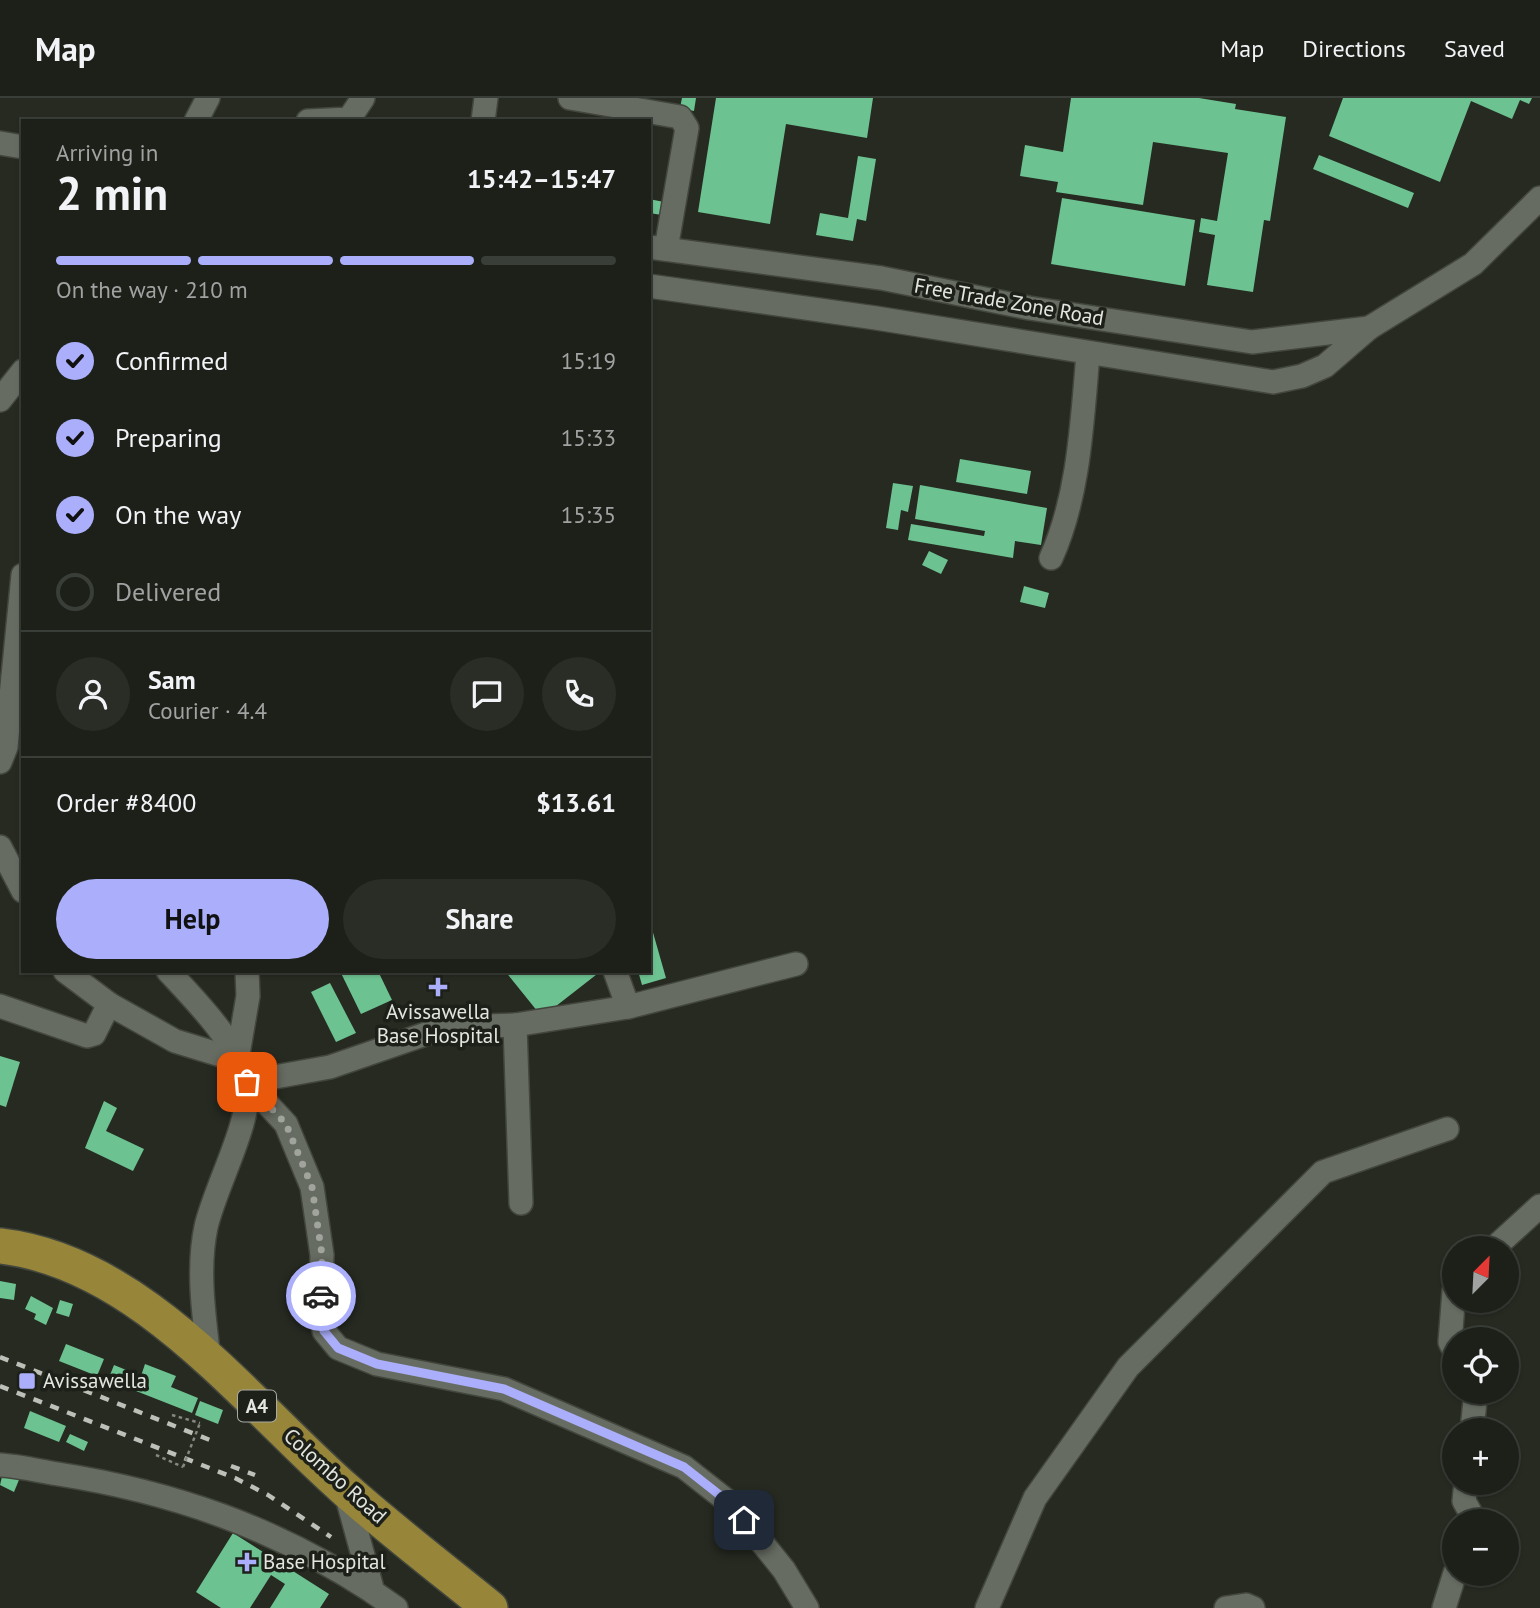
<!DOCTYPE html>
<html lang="en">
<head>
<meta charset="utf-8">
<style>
	:root { --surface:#1c2019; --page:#292d26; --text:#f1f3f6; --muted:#a0a3a2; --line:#3a3e38; --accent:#abaffb }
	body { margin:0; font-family:"PT Sans",sans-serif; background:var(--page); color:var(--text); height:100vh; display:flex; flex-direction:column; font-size:26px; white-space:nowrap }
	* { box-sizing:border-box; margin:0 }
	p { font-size:23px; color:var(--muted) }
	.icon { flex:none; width:38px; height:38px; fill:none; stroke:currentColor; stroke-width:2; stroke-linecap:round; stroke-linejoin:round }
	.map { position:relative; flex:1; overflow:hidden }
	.drawer { position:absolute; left:21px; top:21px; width:630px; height:854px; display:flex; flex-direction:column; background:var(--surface); border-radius:0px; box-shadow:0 2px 5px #0004,0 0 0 2px var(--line) }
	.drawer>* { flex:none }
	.needle { width:46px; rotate:24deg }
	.tools { position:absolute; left:1442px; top:1138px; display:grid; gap:14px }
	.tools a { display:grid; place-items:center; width:77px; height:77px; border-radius:50%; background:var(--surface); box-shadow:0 2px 5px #0004,0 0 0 2px var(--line); font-size:35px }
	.pin { position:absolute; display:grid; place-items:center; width:60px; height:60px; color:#fff; margin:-30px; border-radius:14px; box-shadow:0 4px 10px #0006 }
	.courier { position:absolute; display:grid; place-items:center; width:70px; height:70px; margin:-35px; border:5px solid #abaffb; border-radius:50%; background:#fff; color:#222; box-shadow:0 2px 9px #0007 }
	.headline em { font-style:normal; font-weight:700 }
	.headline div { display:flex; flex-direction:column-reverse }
	.headline { display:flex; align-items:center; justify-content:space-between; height:119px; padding:0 35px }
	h1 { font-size:46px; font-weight:700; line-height:52px }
	.bar { display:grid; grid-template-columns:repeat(4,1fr); gap:10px 7px; align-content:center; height:84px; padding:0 35px }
	.bar i { height:9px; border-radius:5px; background:var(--line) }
	.bar .current { background:var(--accent) }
	.bar p { grid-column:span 4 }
	.line { display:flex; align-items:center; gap:18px; padding:0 35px; border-top:2px solid var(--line) }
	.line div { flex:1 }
	.round { display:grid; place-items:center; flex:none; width:74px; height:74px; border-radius:37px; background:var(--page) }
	ol { padding:0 35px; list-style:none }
	li { display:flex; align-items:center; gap:21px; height:77px }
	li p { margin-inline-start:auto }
	li .icon { padding:7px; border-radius:50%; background:var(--accent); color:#111; stroke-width:4 }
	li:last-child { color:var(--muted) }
	li i { width:38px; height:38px; border:4px solid var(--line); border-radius:50% }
	.cta { display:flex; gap:14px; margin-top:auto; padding:14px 35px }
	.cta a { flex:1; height:80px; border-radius:42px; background:var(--accent); color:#111; font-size:28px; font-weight:700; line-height:80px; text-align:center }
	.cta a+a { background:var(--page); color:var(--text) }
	header { display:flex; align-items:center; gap:42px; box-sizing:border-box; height:98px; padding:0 35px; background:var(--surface); border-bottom:2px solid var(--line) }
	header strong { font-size:33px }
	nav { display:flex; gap:38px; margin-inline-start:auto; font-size:24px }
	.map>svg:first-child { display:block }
	.building { fill:#6dc291 }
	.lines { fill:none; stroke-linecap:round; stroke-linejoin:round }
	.minor-casing { stroke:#42463d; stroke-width:26 }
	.highway-casing { stroke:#42463d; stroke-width:38 }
	.path { stroke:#858881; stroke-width:2.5; stroke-dasharray:3.5 3.5; stroke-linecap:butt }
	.minor { stroke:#676c62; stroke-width:23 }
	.highway { stroke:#978539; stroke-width:35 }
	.rail { stroke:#bdc0b9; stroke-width:4.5; stroke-dasharray:9 9; stroke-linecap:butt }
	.path-bridge { stroke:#858881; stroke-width:2.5; stroke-dasharray:3.5 3.5; stroke-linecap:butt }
	.done { stroke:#a1a49d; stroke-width:7; stroke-dasharray:0 12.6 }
	.route { stroke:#abaffb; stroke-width:9 }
	.poi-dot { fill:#abaffb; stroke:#1d2018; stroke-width:2.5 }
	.labels { text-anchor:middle; stroke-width:7; stroke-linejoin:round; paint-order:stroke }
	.shield { fill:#1d2018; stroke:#a8aba4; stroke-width:2 }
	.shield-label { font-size:19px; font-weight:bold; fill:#e3e6e0 }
	.street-label { font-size:21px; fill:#e3e6e0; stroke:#1d2018 }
	.poi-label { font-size:21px; fill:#e3e6e0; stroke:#1d2018; text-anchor:start }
</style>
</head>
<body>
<header>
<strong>Map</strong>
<nav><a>Map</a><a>Directions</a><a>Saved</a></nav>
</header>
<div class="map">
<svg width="1540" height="1510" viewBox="0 0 1540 1510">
	<rect width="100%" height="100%" fill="#262a21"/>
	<g class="building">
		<path d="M682,0H696L694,13L680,10Z"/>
		<path d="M716,0H873L867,40L786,26L770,126L698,114Z"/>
		<path d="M1071,0H1199L1236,6L1235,11L1286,19L1270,123L1264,122L1253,194L1207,187L1215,137L1199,134L1201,120L1217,123L1228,55L1153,44L1143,107L1056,94L1058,84L1020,78L1025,47L1063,54Z"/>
		<path d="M1343,0H1532L1529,6L1520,2L1512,21L1471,3L1440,84L1329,38Z"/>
		<path d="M1319,57L1414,95L1408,110L1313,71Z"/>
		<path d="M858,58L876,61L866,123L857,121L853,143L816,137L820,115L848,120Z"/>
		<path d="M1062,100L1195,122L1185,188L1051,166Z"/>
		<path d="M649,101L664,104L662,117L649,115Z"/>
		<path d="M960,361L1031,373L1027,396L956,384Z"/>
		<path d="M893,385L913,388L908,414L901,412L898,432L886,430Z"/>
		<path d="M920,387L1047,410L1041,447L1015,443L1013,460L908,442L911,426L984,438L985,433L915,421Z"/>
		<path d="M929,453L948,462L941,476L922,467Z"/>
		<path d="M1024,488L1049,495L1045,510L1020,504Z"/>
		<path d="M652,831L666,880L642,887L638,873H649V832Z"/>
		<path d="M340,873H378L392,902L361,916Z"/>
		<path d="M505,873H601L542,919Z"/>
		<path d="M330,885L356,935L336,944L311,894Z"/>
		<path d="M0,958L20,964L6,1009L0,1007Z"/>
		<path d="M104,1003L117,1010L106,1033L144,1051L133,1073L85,1050Z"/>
		<path d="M0,1183L16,1186L14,1202L0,1200Z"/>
		<path d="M31,1198L53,1210L46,1227L34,1221L36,1216L25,1211Z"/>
		<path d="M60,1202L73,1206L69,1219L56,1215Z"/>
		<path d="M66,1246L104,1261L97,1278L59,1263Z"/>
		<path d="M145,1266L176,1278L171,1289L198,1300L192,1315L108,1282L114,1267L141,1278Z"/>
		<path d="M200,1303L223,1312L218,1326L195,1317Z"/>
		<path d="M30,1313L66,1328L59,1344L24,1330Z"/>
		<path d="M70,1336L88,1344L84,1353L66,1344Z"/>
		<path d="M4,1370L21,1377L14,1394L0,1387Z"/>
		<path d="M233,1435L329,1496L320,1510H270L285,1486L271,1477L250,1510H221L196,1494Z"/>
	</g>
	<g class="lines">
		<g class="minor-casing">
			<g id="minor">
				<path d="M570,0L680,19L687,30L666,151"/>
				<path d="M196,23L208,0"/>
				<path d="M308,23L349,21L363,0"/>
				<path d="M483,23L486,0"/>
				<path d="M0,45L23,49"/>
				<path d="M649,149L881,180L1029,210L1252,244L1369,230"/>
				<path d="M649,188L876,220L1273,284L1302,278L1325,268L1369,230L1473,166L1540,100"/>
				<path d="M0,302L23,273"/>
				<path d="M1051,460C1079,398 1082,325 1088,256"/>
				<path d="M0,664L6,649L23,477"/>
				<path d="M0,749L23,793"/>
				<path d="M65,873L109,906L175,943L237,962"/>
				<path d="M168,873C193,900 241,948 247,986C252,1023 215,1089 206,1129C197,1171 204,1219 209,1261"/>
				<path d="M615,873L628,909"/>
				<path d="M0,908L87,938L94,936L109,906"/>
				<path d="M515,927L521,1105"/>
				<path d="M237,962L248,898L247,873"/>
				<path d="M247,984L286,1026L312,1089L322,1157L320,1211L324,1233L338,1250L377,1266L504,1291L684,1369L731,1406L784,1472L807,1510"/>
				<path d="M247,984L330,969L446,929L515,927L628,909L796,866"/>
				<path d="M1494,1150L1540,1108"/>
				<path d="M1454,1193L1450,1244L1454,1252"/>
				<path d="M1472,1332L1476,1293"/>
				<path d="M0,1367C19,1368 39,1373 58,1376C173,1394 276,1430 373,1494"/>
				<path d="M1466,1384L1464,1403L1475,1423"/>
				<path d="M345,1392L373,1494L396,1510"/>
				<path d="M987,1510L1035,1400L1128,1269L1323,1074L1447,1031"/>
				<path d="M1226,1510L1246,1507L1253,1510"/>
				<path d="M1444,1510L1455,1475"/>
			</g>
		</g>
		<g class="highway-casing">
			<path id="highway" d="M0,1148C141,1164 246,1304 346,1392C392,1433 442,1471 490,1510"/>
		</g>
		<g class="path">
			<path d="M172,1317L200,1325"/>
			<path d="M156,1357L183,1369"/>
		</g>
		<use href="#minor" class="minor"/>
		<use href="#highway" class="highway"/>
		<g class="rail">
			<path d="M0,1259L215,1344"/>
			<path d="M0,1288L235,1380L268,1397L331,1439"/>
			<path d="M231,1368L255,1377"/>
		</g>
		<path class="path-bridge" d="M183,1369L200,1325"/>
	</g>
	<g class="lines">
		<path class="done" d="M247,984L286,1026L312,1089L322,1157L321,1198"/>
		<path class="route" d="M321,1198L324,1233L338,1250L377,1266L504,1291L684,1369L731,1406L744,1422"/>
	</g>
	<g class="poi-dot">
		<path d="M434.5 878.5h7v7h7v7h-7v7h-7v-7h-7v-7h7z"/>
		<rect x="18" y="1274" width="18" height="18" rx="3.5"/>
		<path d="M243.5 1453.5h7v7h7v7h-7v7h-7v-7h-7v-7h7z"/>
	</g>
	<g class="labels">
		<rect class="shield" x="238" y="1292.5" width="38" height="31" rx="5"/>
		<g class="shield-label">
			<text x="257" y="1315">A4</text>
		</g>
		<g class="street-label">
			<text transform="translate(1009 204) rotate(10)" y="7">Free Trade Zone Road</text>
			<text transform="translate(335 1378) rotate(42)" y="7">Colombo Road</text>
		</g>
		<g class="poi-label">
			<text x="438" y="921" text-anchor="middle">Avissawella<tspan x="438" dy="24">Base Hospital</tspan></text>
			<text x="43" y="1290">Avissawella</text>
			<text x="263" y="1471">Base Hospital</text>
		</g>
	</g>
</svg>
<div class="tools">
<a><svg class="needle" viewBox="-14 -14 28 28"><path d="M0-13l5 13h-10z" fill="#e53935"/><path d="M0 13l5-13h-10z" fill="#a0a3a2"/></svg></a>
<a><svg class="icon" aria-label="locate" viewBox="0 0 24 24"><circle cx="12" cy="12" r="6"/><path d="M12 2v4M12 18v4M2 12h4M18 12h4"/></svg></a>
<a>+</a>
<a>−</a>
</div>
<div class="pin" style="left:247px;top:984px;background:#ea580c"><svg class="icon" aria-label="bag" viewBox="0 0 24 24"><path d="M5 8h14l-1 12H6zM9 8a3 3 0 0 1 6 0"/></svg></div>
<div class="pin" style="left:744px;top:1422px;background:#1f2937"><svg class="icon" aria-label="home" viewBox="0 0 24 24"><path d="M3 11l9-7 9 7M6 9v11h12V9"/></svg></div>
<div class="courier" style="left:321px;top:1198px"><svg class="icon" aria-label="car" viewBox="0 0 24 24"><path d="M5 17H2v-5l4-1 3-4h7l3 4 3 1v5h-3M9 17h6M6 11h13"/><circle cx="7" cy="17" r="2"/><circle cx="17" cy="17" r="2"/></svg></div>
<section class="drawer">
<div class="headline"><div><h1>2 min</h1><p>Arriving in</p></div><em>15:42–15:47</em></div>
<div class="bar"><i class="current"></i><i class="current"></i><i class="current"></i><i></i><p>On the way · 210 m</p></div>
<ol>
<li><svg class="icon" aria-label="check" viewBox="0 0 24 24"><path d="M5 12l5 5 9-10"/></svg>Confirmed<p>15:19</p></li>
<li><svg class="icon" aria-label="check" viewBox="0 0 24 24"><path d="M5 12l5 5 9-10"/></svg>Preparing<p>15:33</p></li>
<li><svg class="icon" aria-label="check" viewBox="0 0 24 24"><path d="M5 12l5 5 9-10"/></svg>On the way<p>15:35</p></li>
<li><i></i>Delivered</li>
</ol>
<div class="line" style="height:126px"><a class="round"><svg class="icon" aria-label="person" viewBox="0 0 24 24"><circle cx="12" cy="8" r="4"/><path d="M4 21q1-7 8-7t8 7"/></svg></a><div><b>Sam</b><p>Courier · 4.4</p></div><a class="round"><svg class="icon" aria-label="chat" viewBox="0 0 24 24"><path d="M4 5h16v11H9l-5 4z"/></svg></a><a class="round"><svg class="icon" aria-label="phone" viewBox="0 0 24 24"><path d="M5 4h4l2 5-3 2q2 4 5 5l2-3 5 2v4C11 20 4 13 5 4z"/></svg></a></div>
<div class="line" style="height:91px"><div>Order #8400</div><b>$13.61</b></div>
<div class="cta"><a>Help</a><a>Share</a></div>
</section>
</div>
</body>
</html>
